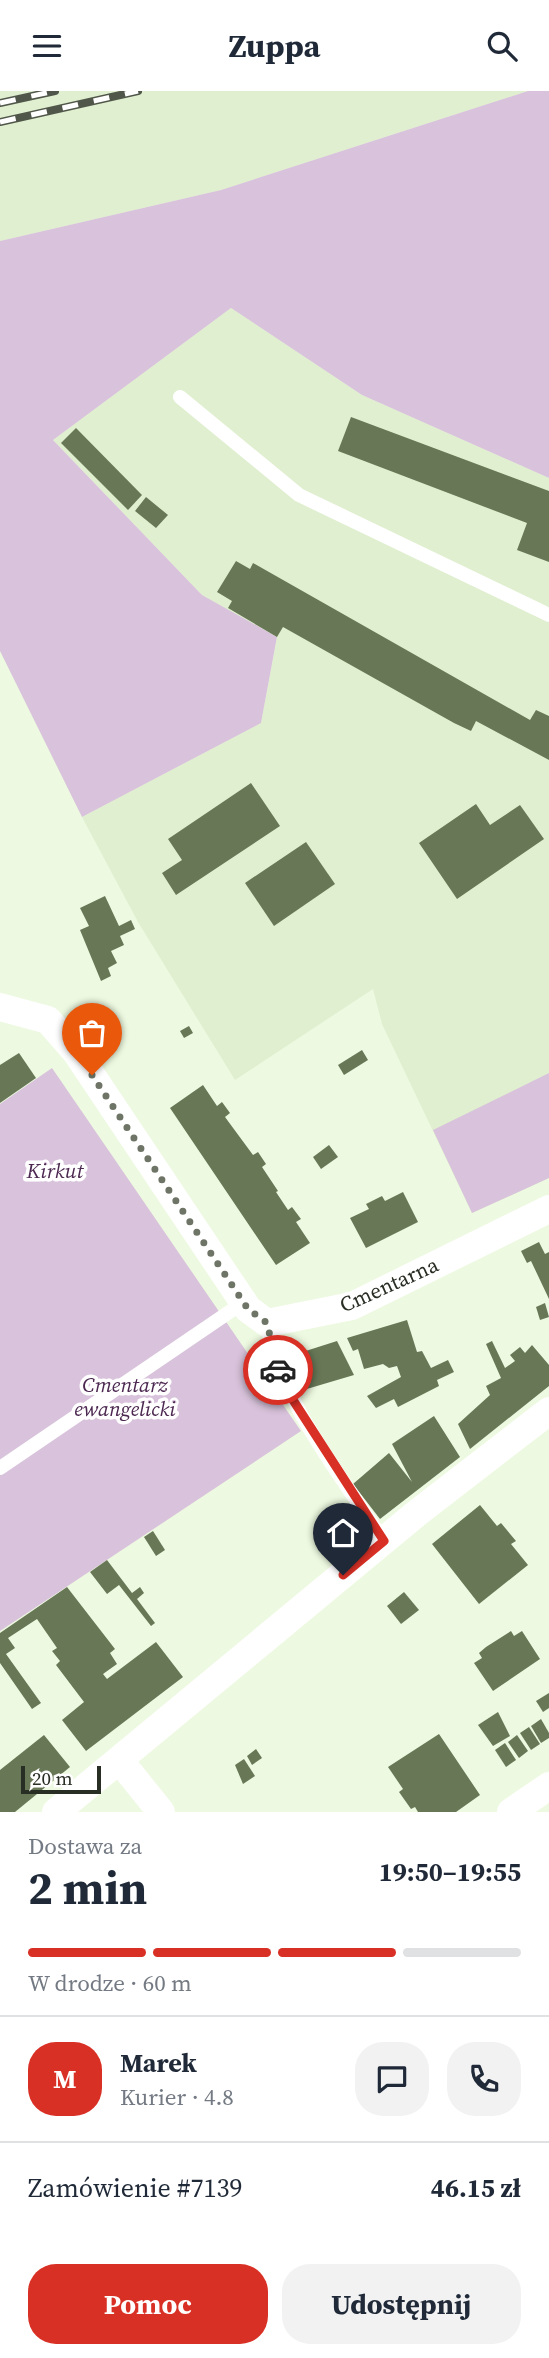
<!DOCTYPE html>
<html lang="pl">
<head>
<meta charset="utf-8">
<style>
	:root { --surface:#fff; --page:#f2f2f3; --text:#1f2937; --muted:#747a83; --line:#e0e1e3; --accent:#d93025 }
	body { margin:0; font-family:"Source Serif 4",serif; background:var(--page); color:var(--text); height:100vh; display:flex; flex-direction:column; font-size:26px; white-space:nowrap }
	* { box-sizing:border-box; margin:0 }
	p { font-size:23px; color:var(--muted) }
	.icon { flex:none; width:38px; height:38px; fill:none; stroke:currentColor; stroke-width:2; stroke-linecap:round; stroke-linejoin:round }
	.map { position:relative; height:1721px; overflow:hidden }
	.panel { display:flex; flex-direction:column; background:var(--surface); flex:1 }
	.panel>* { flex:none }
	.scale { position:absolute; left:21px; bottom:18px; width:80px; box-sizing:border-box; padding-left:7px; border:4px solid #292e24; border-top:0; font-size:19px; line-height:24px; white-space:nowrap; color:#292e24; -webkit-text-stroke:5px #fff; paint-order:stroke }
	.pin { position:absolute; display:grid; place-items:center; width:60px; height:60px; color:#fff; margin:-72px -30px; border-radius:50% 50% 50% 0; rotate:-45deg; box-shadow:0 0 7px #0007 }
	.pin .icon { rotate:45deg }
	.courier { position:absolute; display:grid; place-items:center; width:70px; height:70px; margin:-35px; border:5px solid #d93025; border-radius:50%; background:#fff; color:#222; box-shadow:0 2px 9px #0007 }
	.summary em { font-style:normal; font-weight:700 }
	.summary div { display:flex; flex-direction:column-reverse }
	.summary { display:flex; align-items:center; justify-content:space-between; height:119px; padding:0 28px }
	h1 { font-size:46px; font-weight:700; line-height:52px }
	.bar { display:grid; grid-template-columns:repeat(4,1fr); gap:10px 7px; align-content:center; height:84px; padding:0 28px }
	.bar i { height:9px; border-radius:5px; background:var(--line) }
	.bar .selected { background:var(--accent) }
	.bar p { grid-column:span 4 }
	.line { display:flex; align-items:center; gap:18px; padding:0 28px; border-top:2px solid var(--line) }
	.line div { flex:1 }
	.round { display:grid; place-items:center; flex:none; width:74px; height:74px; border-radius:28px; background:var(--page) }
	.button { display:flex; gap:14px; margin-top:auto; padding:14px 28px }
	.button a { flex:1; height:80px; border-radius:28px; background:var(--accent); color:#fff; font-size:28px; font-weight:700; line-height:80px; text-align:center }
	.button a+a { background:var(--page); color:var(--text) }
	header { display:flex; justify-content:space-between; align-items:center; height:91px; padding:0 28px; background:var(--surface); font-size:32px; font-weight:700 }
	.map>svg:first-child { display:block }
	.built { fill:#e0efcf }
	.green { fill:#d9c3dc }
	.building { fill:#687857 }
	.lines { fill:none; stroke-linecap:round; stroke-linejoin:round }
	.lane { stroke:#fff; stroke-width:14 }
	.street { stroke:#fff; stroke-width:28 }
	.rail-casing { stroke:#505649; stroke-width:8 }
	.rail { stroke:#fff; stroke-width:5; stroke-dasharray:16; stroke-linecap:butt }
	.done { stroke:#6e7566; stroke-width:7; stroke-dasharray:0 12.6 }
	.route { stroke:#d93025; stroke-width:9 }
	.labels { text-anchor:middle; stroke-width:7; stroke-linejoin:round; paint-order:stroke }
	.park-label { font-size:21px; font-style:italic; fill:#4c2851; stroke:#fff }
	.street-label { font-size:21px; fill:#292e24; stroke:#fff }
</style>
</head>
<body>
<header><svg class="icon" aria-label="menu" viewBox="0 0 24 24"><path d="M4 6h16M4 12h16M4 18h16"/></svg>Zuppa<svg class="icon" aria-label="search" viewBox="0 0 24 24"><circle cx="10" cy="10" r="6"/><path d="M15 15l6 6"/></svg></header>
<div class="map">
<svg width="549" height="1721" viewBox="0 0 549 1721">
	<rect width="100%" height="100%" fill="#edf9e0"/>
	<g class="built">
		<path d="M0,0H528L221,99L0,150Z"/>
		<path d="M231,217L362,304L549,387V1087L472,1122L382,933L373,898L235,989L138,831L82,726L261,632L277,547L202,504L53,349Z"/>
	</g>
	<g class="green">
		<path d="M528,0H549V387L362,304L231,217L53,349L202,504L277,546L261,632L82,726L0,560V150L221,99Z"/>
		<path d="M52,977L301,1340L0,1540V1013Z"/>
		<path d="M549,982V1087L472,1122L433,1039Z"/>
	</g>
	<g class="building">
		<path d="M351,326L549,400V471L517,459L527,432L338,360Z"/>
		<path d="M76,337L142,404L128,419L61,352Z"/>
		<path d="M146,406L168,424L156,437L135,420Z"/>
		<path d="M236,470L250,478L253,472L530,629L536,619L549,625V669L476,630L471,640L454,632L283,536L277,546L228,517L232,510L217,501Z"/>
		<path d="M251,692L280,735L176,804L162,782L182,769L168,748Z"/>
		<path d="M476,713L490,734L520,714L544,748L457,808L419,752Z"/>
		<path d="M306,751L335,793L274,835L245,792Z"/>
		<path d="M105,805L119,835L131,829L135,838L120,845L124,854L111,860L117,872L108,877L111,885L101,890L80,839L89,835L80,817Z"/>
		<path d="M189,935L193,942L184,947L180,940Z"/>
		<path d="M362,959L368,969L344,984L338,974Z"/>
		<path d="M19,962L36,987L0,1012V974Z"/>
		<path d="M203,994L217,1015L222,1011L230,1022L225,1026L253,1064L258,1061L266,1073L262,1076L278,1100L276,1101L288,1119L292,1116L301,1128L296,1131L310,1152L276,1174L170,1017Z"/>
		<path d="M329,1054L338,1066L321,1078L313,1066Z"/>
		<path d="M403,1101L418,1131L366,1157L350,1127L369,1118L366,1113L382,1105L385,1110Z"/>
		<path d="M539,1151L545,1163L549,1161V1208L531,1170L527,1172L521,1160Z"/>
		<path d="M545,1212L549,1226L540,1229L536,1216Z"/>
		<path d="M407,1229L417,1261L422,1260L431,1277L448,1269L454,1281L437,1289L439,1295L398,1316L394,1308L376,1317L367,1305L401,1286L397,1275L389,1277L383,1273L364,1278L358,1258L353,1260L347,1247Z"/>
		<path d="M337,1250L354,1284L300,1300L290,1265Z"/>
		<path d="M492,1250L505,1277L515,1270L510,1264L520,1256L525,1262L532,1254L549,1274V1295L470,1358L458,1333L490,1304L486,1295L501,1287L486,1253Z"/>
		<path d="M434,1325L460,1366L380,1428L353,1393L389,1362L412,1391L392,1353Z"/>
		<path d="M480,1414L497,1435L501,1432L516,1450L511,1453L528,1474L479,1513L432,1453Z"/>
		<path d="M153,1440L165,1459L156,1465L144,1446Z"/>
		<path d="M107,1469L132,1502L140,1496L144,1502L137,1508L155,1532L151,1535L119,1494L107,1503L90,1481Z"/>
		<path d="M67,1496L115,1558L110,1562L117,1573L103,1583L107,1588L156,1551L183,1586L86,1660L62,1629L84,1611L56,1574L60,1570L52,1560L57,1557L37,1528L8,1547L15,1557L6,1563L41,1612L32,1618L0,1572V1542Z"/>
		<path d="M404,1501L419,1519L401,1533L387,1515Z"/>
		<path d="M511,1540L514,1545L522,1540L540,1568L493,1600L474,1572L482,1567L479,1562L486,1556Z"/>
		<path d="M549,1602V1617L543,1621L536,1610Z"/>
		<path d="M498,1621L510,1645L493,1655L478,1634Z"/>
		<path d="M541,1628L549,1642V1647L541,1652L531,1635Z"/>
		<path d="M529,1636L540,1653L531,1659L520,1642Z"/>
		<path d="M439,1643L480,1704L456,1721H418L415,1716L411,1718L399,1701L403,1698L388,1676Z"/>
		<path d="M44,1644L70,1676L15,1721H0V1679Z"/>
		<path d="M517,1644L528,1660L519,1667L508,1651Z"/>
		<path d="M505,1652L516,1669L506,1676L495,1659Z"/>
		<path d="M256,1658L262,1667L252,1674L247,1665Z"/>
		<path d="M244,1668L255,1685L243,1693L235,1674Z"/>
	</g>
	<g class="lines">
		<g class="lane">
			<path d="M180,306L299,404L549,524"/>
			<path d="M267,1232C278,1307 342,1386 384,1450"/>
			<path d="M0,1377L244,1211"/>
		</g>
		<g class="street">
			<path d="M0,916L48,929L76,961L248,1218L267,1232L352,1215L549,1118"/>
			<path d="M120,1670L161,1721"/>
			<path d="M56,1721L417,1422L549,1320"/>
			<path d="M511,1721L549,1695"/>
		</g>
		<g class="rail-casing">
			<g id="rail">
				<path d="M0,12L55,0"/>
				<path d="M0,31L138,0"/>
			</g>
		</g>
		<use href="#rail" class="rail"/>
	</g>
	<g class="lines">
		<path class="done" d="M92,984L248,1218L267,1232L278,1279"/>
		<path class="route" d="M278,1279L293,1309L384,1450L343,1484"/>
	</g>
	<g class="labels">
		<g class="park-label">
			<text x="55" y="1087">Kirkut</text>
			<text x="125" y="1301">Cmentarz<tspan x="125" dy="24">ewangelicki</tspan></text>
		</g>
		<g class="street-label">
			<text transform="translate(389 1194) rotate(-24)" y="7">Cmentarna</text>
		</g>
	</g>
</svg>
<div class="scale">20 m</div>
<div class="pin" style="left:92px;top:984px;background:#ea580c"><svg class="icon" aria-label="bag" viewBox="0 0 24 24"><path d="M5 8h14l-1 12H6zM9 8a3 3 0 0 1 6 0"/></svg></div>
<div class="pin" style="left:343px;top:1484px;background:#1f2937"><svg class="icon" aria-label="home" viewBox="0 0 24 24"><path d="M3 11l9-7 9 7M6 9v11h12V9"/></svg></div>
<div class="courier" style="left:278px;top:1279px"><svg class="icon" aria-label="car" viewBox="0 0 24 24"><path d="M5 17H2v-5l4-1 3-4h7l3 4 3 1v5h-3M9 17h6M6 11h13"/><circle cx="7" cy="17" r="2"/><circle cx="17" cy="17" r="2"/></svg></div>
</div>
<section class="panel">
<div class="summary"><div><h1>2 min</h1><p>Dostawa za</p></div><em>19:50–19:55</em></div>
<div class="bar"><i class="selected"></i><i class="selected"></i><i class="selected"></i><i></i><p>W drodze · 60 m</p></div>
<div class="line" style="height:126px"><b class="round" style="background:var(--accent);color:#fff">M</b><div><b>Marek</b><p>Kurier · 4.8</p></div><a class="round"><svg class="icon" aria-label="chat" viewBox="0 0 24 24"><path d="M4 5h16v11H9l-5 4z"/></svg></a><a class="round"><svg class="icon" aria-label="phone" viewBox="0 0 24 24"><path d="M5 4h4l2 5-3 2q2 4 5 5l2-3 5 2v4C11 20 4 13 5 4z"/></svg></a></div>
<div class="line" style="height:91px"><div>Zamówienie #7139</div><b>46.15 zł</b></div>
<div class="button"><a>Pomoc</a><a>Udostępnij</a></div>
</section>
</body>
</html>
